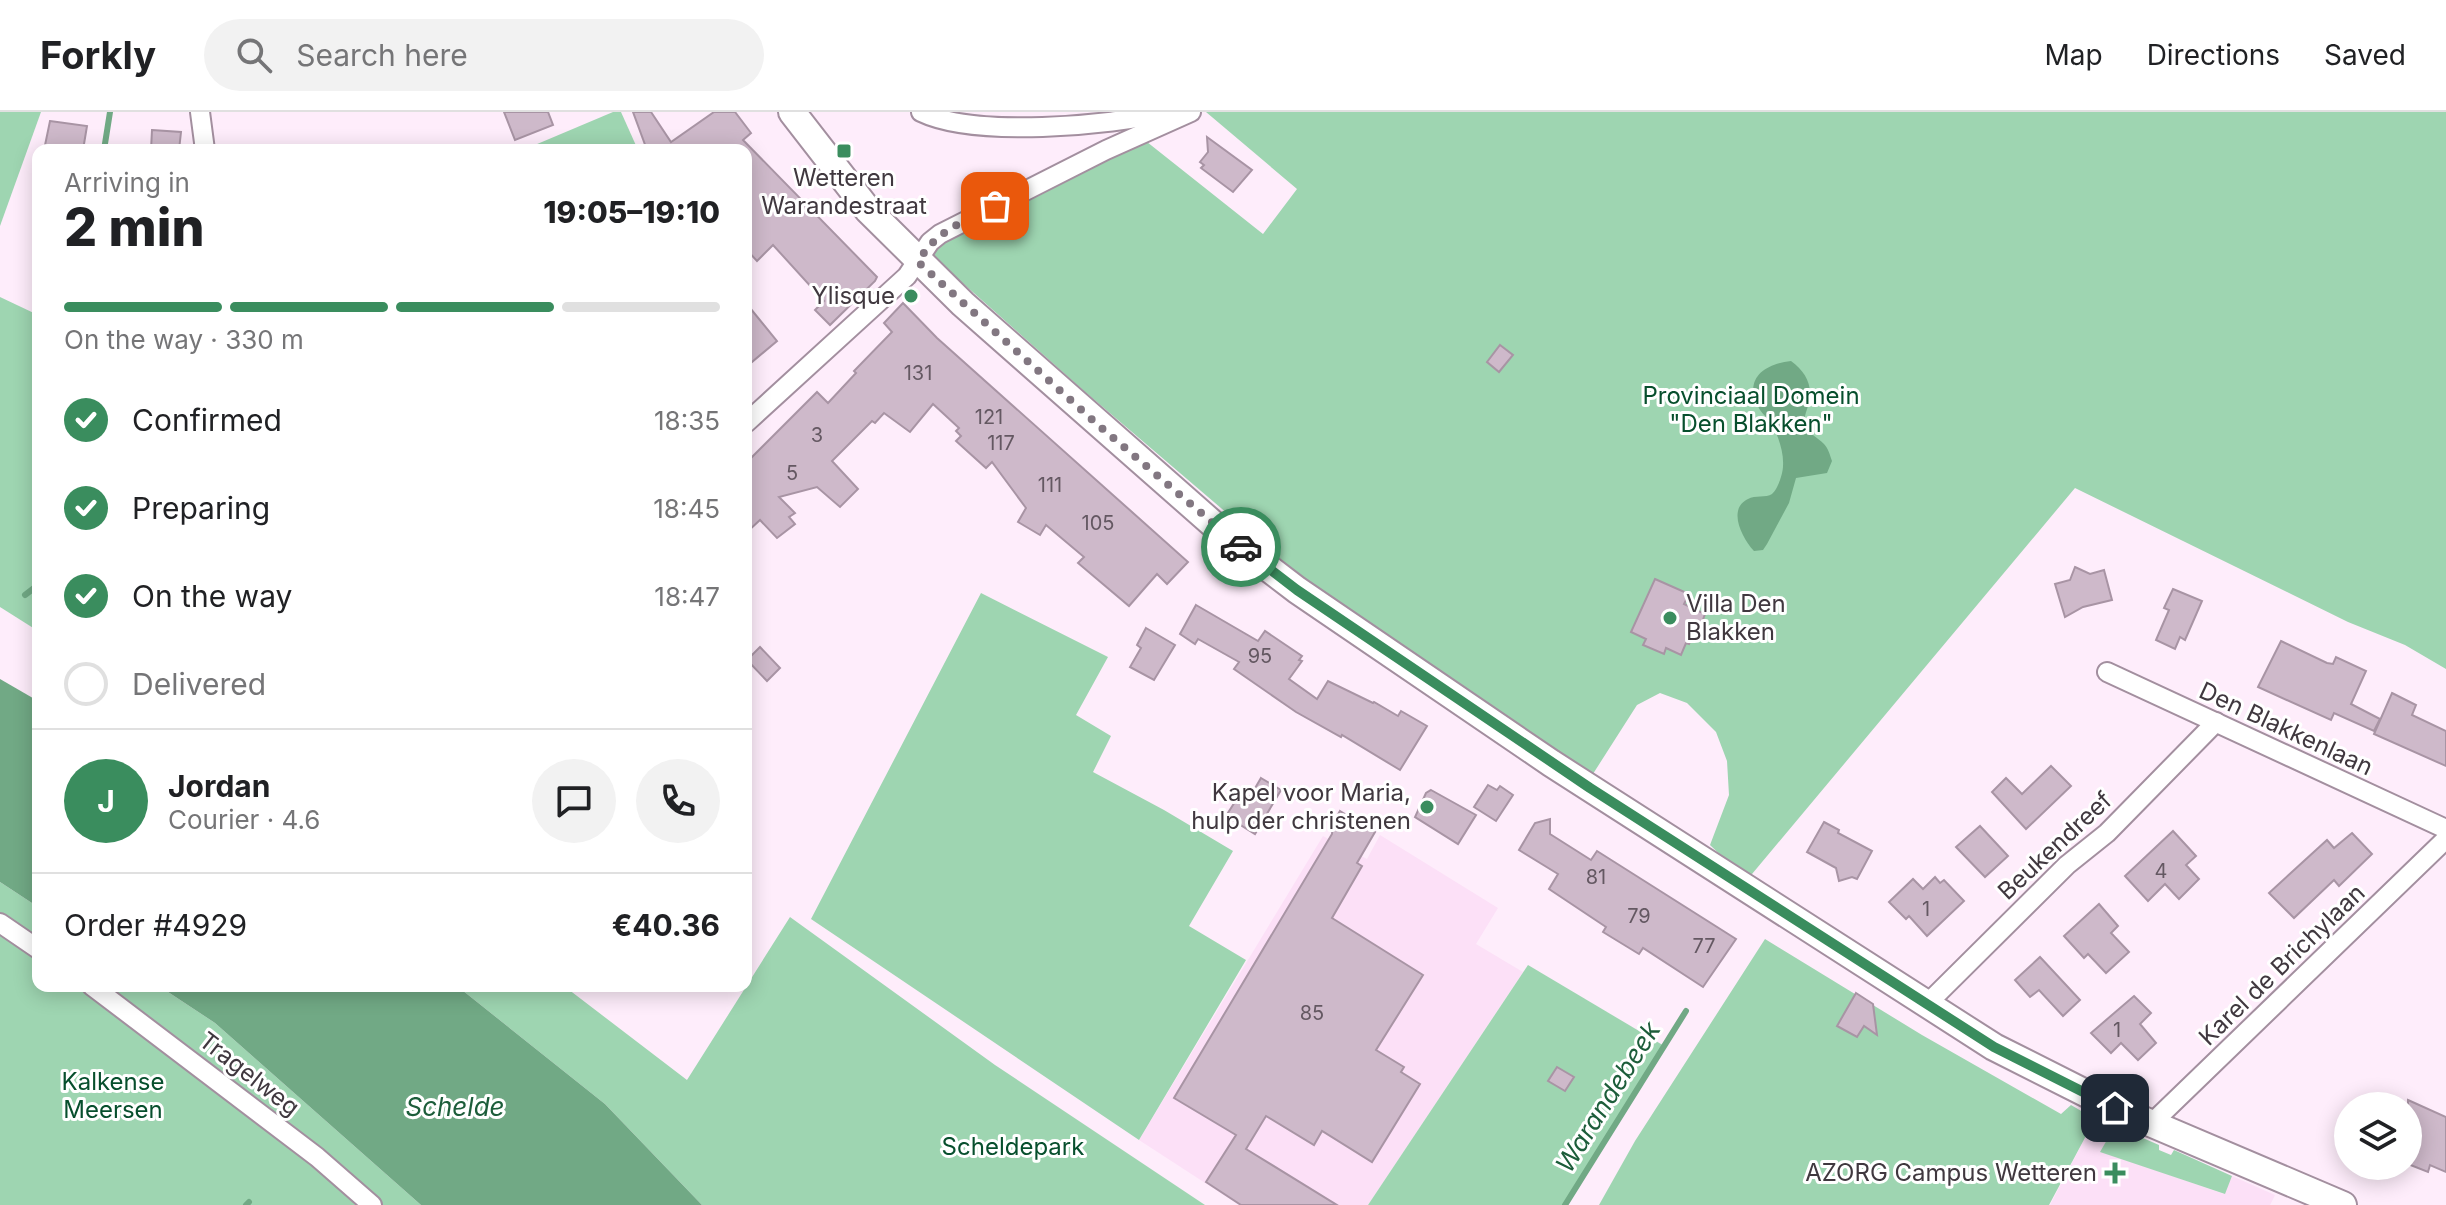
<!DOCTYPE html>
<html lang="en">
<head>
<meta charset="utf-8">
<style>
	:root { --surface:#fff; --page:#f2f2f2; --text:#202124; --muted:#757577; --line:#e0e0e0; --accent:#3a8d5e }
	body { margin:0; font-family:Inter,sans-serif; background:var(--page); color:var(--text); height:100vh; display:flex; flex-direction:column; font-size:30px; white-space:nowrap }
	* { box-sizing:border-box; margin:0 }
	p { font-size:26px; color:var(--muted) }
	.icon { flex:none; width:44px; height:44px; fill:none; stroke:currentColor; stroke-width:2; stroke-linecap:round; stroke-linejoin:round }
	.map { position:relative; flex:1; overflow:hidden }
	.sheet { position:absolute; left:32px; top:32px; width:720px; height:848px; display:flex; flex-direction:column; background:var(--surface); border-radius:16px; box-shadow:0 4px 20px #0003 }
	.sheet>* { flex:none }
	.buttons { position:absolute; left:2334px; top:980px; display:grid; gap:16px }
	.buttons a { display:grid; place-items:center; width:88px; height:88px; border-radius:50%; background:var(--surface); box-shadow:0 4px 20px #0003; font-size:40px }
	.pin { position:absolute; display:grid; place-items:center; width:68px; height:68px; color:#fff; margin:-34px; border-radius:16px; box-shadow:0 4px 12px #0006 }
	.courier { position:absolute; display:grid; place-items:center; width:80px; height:80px; margin:-40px; border:6px solid #3a8d5e; border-radius:50%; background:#fff; color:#222; box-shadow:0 2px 10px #0007 }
	.summary em { font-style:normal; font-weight:800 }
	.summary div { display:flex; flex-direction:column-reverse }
	.summary { display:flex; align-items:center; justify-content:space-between; height:136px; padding:0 32px }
	h1 { font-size:52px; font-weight:800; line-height:60px }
	.bar { display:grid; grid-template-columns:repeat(4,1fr); gap:12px 8px; align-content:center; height:96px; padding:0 32px }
	.bar i { height:10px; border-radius:6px; background:var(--line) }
	.bar .current { background:var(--accent) }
	.bar p { grid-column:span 4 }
	.line { display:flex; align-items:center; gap:20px; padding:0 32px; border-top:2px solid var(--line) }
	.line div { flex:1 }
	.round { display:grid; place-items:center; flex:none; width:84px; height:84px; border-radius:42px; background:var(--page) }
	ol { padding:0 32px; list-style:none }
	li { display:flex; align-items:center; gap:24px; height:88px }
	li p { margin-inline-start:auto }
	li .icon { padding:8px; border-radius:50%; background:var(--accent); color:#fff; stroke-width:4 }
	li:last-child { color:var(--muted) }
	li i { width:44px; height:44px; border:4px solid var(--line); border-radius:50% }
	header { display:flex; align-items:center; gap:48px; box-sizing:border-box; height:112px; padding:0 40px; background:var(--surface); border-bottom:2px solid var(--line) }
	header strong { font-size:38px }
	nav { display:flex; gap:44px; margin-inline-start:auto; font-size:28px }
	.search { width:560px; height:72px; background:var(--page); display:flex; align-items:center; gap:20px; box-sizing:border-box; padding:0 28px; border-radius:44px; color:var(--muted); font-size:30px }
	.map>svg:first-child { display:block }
	.built { fill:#fce0f7 }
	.green { fill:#9ed5b1 }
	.water { fill:#71a985 }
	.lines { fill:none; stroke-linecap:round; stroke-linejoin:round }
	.stream { stroke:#71a985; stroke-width:6 }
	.building { fill:#ceb9ca; stroke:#a894a4; stroke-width:2 }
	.minor-casing { stroke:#a38f9f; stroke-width:22 }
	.secondary-casing { stroke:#a38f9f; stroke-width:30 }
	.minor { stroke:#fff; stroke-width:18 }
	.secondary { stroke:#fff; stroke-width:26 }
	.done { stroke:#827781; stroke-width:8; stroke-dasharray:0 14.4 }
	.route { stroke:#3a8d5e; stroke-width:10 }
	.poi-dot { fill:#3a8d5e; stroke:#fff; stroke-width:3 }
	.labels { text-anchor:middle; stroke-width:6; stroke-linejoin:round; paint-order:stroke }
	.number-label { font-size:20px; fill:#645862 }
	.poi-label { font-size:24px; fill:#40383f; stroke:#fff; text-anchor:end }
	.park-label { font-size:24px; fill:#074f2d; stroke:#fff }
	.street-label { font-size:24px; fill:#40383f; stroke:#fff }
	.water-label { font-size:26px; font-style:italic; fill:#1c5d3a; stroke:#fff }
</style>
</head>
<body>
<header>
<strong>Forkly</strong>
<div class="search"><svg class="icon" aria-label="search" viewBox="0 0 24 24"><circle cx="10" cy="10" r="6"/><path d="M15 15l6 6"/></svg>Search here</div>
<nav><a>Map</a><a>Directions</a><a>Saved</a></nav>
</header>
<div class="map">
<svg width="2446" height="1093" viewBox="0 0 2446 1093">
	<rect width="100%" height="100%" fill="#feedfb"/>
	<g class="built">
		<path d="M1380,723L1498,796L1476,832L1523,860L1368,1093H1239L1139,1028L1323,724L1367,747Z"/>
		<path d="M2095,1007L2115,1014L2101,1039L2224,1082L2232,1064L2275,1083L2270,1093H2050Z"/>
	</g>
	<g class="green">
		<path d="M0,0H41L0,114Z"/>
		<path d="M613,0H621L638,38H523Z"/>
		<path d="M1206,0H2446V557L2405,533L2348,510L2075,376L1747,768L1710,733L1729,683L1727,649L1716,620L1687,591L1660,581L1637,593L1591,665L1304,467L1084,279L931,143L961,114L1142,26L1263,122L1297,77Z"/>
		<path d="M0,185L38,203V519L0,495Z"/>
		<path d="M981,481L1108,545L1076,603L1111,624L1093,660L1164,698L1233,739L1189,814L1246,848L1139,1028L811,807Z"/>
		<path d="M0,770L38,795V874H159L215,911L421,1093H0Z"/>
		<path d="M790,805L995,953L1205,1093H702L605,992L457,874H564L687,968Z"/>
		<path d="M1765,827L1922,923L2061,1002L2071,993L2095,1007L2049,1093H1599L1635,1029Z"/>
		<path d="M1528,853L1666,935L1564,1093H1368Z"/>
		<path d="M2115,1014L2159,1033V1038L2171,1043L2174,1038L2232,1064L2225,1082L2100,1040Z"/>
	</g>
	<g class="water">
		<path d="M1791,249C1806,260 1814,274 1808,294C1806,301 1803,306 1806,313C1810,323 1817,325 1824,332C1828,336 1830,343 1832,349L1827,361L1796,366L1789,391L1767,432L1763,438L1754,439C1742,426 1727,397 1748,387C1755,383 1766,386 1772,382C1778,377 1783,361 1783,354C1784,340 1778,324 1772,312C1769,307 1763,303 1760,298C1742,268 1763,252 1791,249Z"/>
		<path d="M0,567L38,589V795L0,770Z"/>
		<path d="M159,874H457L605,992L702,1093H421L215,911Z"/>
	</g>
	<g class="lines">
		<g class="stream">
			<path d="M104,38L110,0"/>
			<path d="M25,483L38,473"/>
			<path d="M246,1093L249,1090"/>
			<path d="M1565,1093L1686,899"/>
		</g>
	</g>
	<g class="building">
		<path d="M504,0H548L553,13L515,28Z"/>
		<path d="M633,0H651L671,30L714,0H735L751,21L743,28L877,165L875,169L830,213L815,198L824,189L773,133L757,149L746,137V38H647Z"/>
		<path d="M50,9L87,14L83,38H44Z"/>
		<path d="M152,18L181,20L179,38H151Z"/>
		<path d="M1207,25L1252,58L1233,80L1201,56L1204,53L1200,50L1208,40Z"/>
		<path d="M746,191L777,229L746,255Z"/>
		<path d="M903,191L937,226L1188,450L1167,472L1157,462L1129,494L1078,451L1084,445L1046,413L1040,423L1018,410L1026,396L992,350L986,356L956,329L961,324L956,319L959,316L933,292L910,320L884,301L875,311L872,309L832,349L858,377L840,395L817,375L779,385L795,401L789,405L795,412L777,426L760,408L746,421V351L817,280L828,291L856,261L854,259L892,220L884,211Z"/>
		<path d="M1500,233L1513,243L1499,260L1487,250Z"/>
		<path d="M2075,455L2090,462L2104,458L2112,488L2083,495L2065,505L2055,472L2070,468Z"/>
		<path d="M1655,467L1689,482L1684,492L1705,502L1696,527L1692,525L1689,532L1686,531L1681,543L1666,536L1664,542L1643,533L1646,527L1631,520Z"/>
		<path d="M2173,477L2202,489L2185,528L2180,525L2175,537L2156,528L2169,498L2164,496Z"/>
		<path d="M1196,493L1258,529L1265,519L1302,544L1299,548L1302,549L1289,567L1317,587L1328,569L1373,591L1374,590L1398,604L1401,599L1427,614L1400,658L1342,623L1341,625L1296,600L1234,557L1239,550L1198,527L1195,532L1180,522Z"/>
		<path d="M1146,516L1175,533L1154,568L1130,555L1141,536L1137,533Z"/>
		<path d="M2281,529L2327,551L2333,552L2336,545L2366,559L2351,592L2380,607L2374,619L2334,601L2331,608L2258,575Z"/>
		<path d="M760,535L780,556L767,569L747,548Z"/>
		<path d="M2392,581L2416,593L2412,603L2446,619V654L2374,622Z"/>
		<path d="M2051,654L2071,674L2026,717L1992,680L2006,666L2022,682Z"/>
		<path d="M1261,666L1281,678L1255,722L1226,704L1238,685L1247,690Z"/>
		<path d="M1488,673L1497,678L1500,674L1513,683L1496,709L1474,695Z"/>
		<path d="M1431,678L1476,703L1458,732L1415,705L1426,681Z"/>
		<path d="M1340,699L1375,720L1357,751L1362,754L1332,806L1423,863L1376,938L1404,955L1401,960L1420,972L1372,1050L1322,1019L1314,1033L1266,1004L1246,1037L1337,1093H1241L1206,1070L1236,1023L1174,986L1332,722L1333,711Z"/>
		<path d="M1550,707V722L1591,748L1597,739L1736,827L1703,875L1643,836L1639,842L1603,820L1606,815L1549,777L1558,762L1519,738L1535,711Z"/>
		<path d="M1824,710L1839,718L1838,721L1872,739L1857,767L1852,765L1839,769L1836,756L1807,740Z"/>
		<path d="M1980,714L2008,744L1985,765L1956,735Z"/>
		<path d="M2173,719L2196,744L2186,753L2199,767L2179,787L2165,772L2148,789L2125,764Z"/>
		<path d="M2352,721L2372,742L2339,774L2334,768L2294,806L2269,781L2327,728L2334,736Z"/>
		<path d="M1935,765L1940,771L1944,768L1964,789L1927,824L1909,804L1906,807L1889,790L1913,767L1923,777Z"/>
		<path d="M2099,792L2118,814L2111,821L2129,840L2106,861L2088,842L2084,846L2064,824Z"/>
		<path d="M2040,845L2080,888L2063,904L2039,878L2030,885L2015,868Z"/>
		<path d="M1856,881L1873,892L1877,923L1864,914L1857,925L1837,914Z"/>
		<path d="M2134,884L2151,901L2140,912L2156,931L2138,948L2121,931L2111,941L2091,921Z"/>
		<path d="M1557,955L1574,965L1565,979L1548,969Z"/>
		<path d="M2408,988L2446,1005V1060L2430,1053L2428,1060L2408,1052Z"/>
	</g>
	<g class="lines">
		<g class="minor-casing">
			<g id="minor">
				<path d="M200,0L205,38"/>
				<path d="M921,0C975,26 1109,14 1167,0"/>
				<path d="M746,311L907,164L930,130L940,122L1106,38L1191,0"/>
				<path d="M2107,560L2446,717"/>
				<path d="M0,811L38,837"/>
				<path d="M92,874L317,1045L372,1093"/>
				<path d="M1927,892L2067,753L2107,721L2216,610"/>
				<path d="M2151,1012L2446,727"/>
			</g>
		</g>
		<g class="secondary-casing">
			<path id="secondary" d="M792,0L868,98L963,192L1230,427L1297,478L1551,651L1994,935L2115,996L2343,1093"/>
		</g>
		<use href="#minor" class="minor"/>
		<use href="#secondary" class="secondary"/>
	</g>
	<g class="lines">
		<path class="done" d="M995,94C963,111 937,117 918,150L1097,312L1241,435"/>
		<path class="route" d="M1241,435L1297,478L1590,676L1994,935L2115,996"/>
	</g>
	<g class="poi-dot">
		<rect x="836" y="31" width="16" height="16" rx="4"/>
		<circle cx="911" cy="184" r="8"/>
		<circle cx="1670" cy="506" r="8"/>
		<circle cx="1427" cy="695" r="8"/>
		<path d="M2111 1049h8v8h8v8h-8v8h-8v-8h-8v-8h8z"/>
	</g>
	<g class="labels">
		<g class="number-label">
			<text x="918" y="268">131</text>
			<text x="989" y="312">121</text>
			<text x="817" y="330">3</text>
			<text x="1001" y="338">117</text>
			<text x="792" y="368">5</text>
			<text x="1050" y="380">111</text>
			<text x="1098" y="418">105</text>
			<text x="1260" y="551">95</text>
			<text x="2161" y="766">4</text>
			<text x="1596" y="772">81</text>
			<text x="1926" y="804">1</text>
			<text x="1639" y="811">79</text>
			<text x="1704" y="841">77</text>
			<text x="1312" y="908">85</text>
			<text x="2117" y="925">1</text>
		</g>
		<g class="poi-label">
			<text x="844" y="74" text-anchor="middle">Wetteren<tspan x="844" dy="28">Warandestraat</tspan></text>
			<text x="895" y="192">Ylisque</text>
			<text x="1686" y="500" text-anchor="start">Villa Den<tspan x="1686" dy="28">Blakken</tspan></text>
			<text x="1411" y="689">Kapel voor Maria,<tspan x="1411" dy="28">hulp der christenen</tspan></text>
			<text x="2097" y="1069">AZORG Campus Wetteren</text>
		</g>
		<g class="park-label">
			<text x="1751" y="292">Provinciaal Domein<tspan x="1751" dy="28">"Den Blakken"</tspan></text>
			<text x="113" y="978">Kalkense<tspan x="113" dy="28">Meersen</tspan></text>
			<text x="1013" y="1043">Scheldepark</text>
		</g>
		<g class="street-label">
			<text transform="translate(2286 617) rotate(25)" y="8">Den Blakkenlaan</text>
			<text transform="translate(2055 734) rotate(-43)" y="8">Beukendreef</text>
			<text transform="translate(2282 853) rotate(-44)" y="8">Karel de Brichylaan</text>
			<text transform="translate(249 962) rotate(38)" y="8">Tragelweg</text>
		</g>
		<g class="water-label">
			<text transform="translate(1608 985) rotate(-58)" y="9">Warandebeek</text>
			<text x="455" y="1004">Schelde</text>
		</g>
	</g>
</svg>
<div class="buttons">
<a><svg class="icon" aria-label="layers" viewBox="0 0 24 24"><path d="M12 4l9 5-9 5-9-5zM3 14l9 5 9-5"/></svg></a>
</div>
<div class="pin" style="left:995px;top:94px;background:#ea580c"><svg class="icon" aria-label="bag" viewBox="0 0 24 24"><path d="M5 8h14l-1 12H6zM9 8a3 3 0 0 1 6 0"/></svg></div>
<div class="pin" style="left:2115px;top:996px;background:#1f2937"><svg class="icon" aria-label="home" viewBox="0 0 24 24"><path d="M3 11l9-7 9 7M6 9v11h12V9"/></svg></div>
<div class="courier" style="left:1241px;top:435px"><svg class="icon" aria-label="car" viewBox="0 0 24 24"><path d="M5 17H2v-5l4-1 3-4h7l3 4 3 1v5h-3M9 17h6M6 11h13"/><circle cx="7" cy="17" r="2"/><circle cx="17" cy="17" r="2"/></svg></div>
<section class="sheet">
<div class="summary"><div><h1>2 min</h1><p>Arriving in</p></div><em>19:05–19:10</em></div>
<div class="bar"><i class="current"></i><i class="current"></i><i class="current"></i><i></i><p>On the way · 330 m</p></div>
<ol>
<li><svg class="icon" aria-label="check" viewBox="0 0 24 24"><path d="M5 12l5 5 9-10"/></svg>Confirmed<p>18:35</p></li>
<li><svg class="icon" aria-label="check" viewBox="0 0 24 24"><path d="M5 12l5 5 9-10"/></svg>Preparing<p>18:45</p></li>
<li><svg class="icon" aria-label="check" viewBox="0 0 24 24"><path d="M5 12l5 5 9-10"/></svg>On the way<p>18:47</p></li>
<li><i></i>Delivered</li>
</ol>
<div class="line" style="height:144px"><b class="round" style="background:var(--accent);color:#fff">J</b><div><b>Jordan</b><p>Courier · 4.6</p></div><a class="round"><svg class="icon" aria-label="chat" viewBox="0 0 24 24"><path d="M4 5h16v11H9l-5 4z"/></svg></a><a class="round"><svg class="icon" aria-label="phone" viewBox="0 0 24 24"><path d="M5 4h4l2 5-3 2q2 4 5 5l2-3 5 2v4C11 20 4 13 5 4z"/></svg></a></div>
<div class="line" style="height:104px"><div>Order #4929</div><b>€40.36</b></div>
</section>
</div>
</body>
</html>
